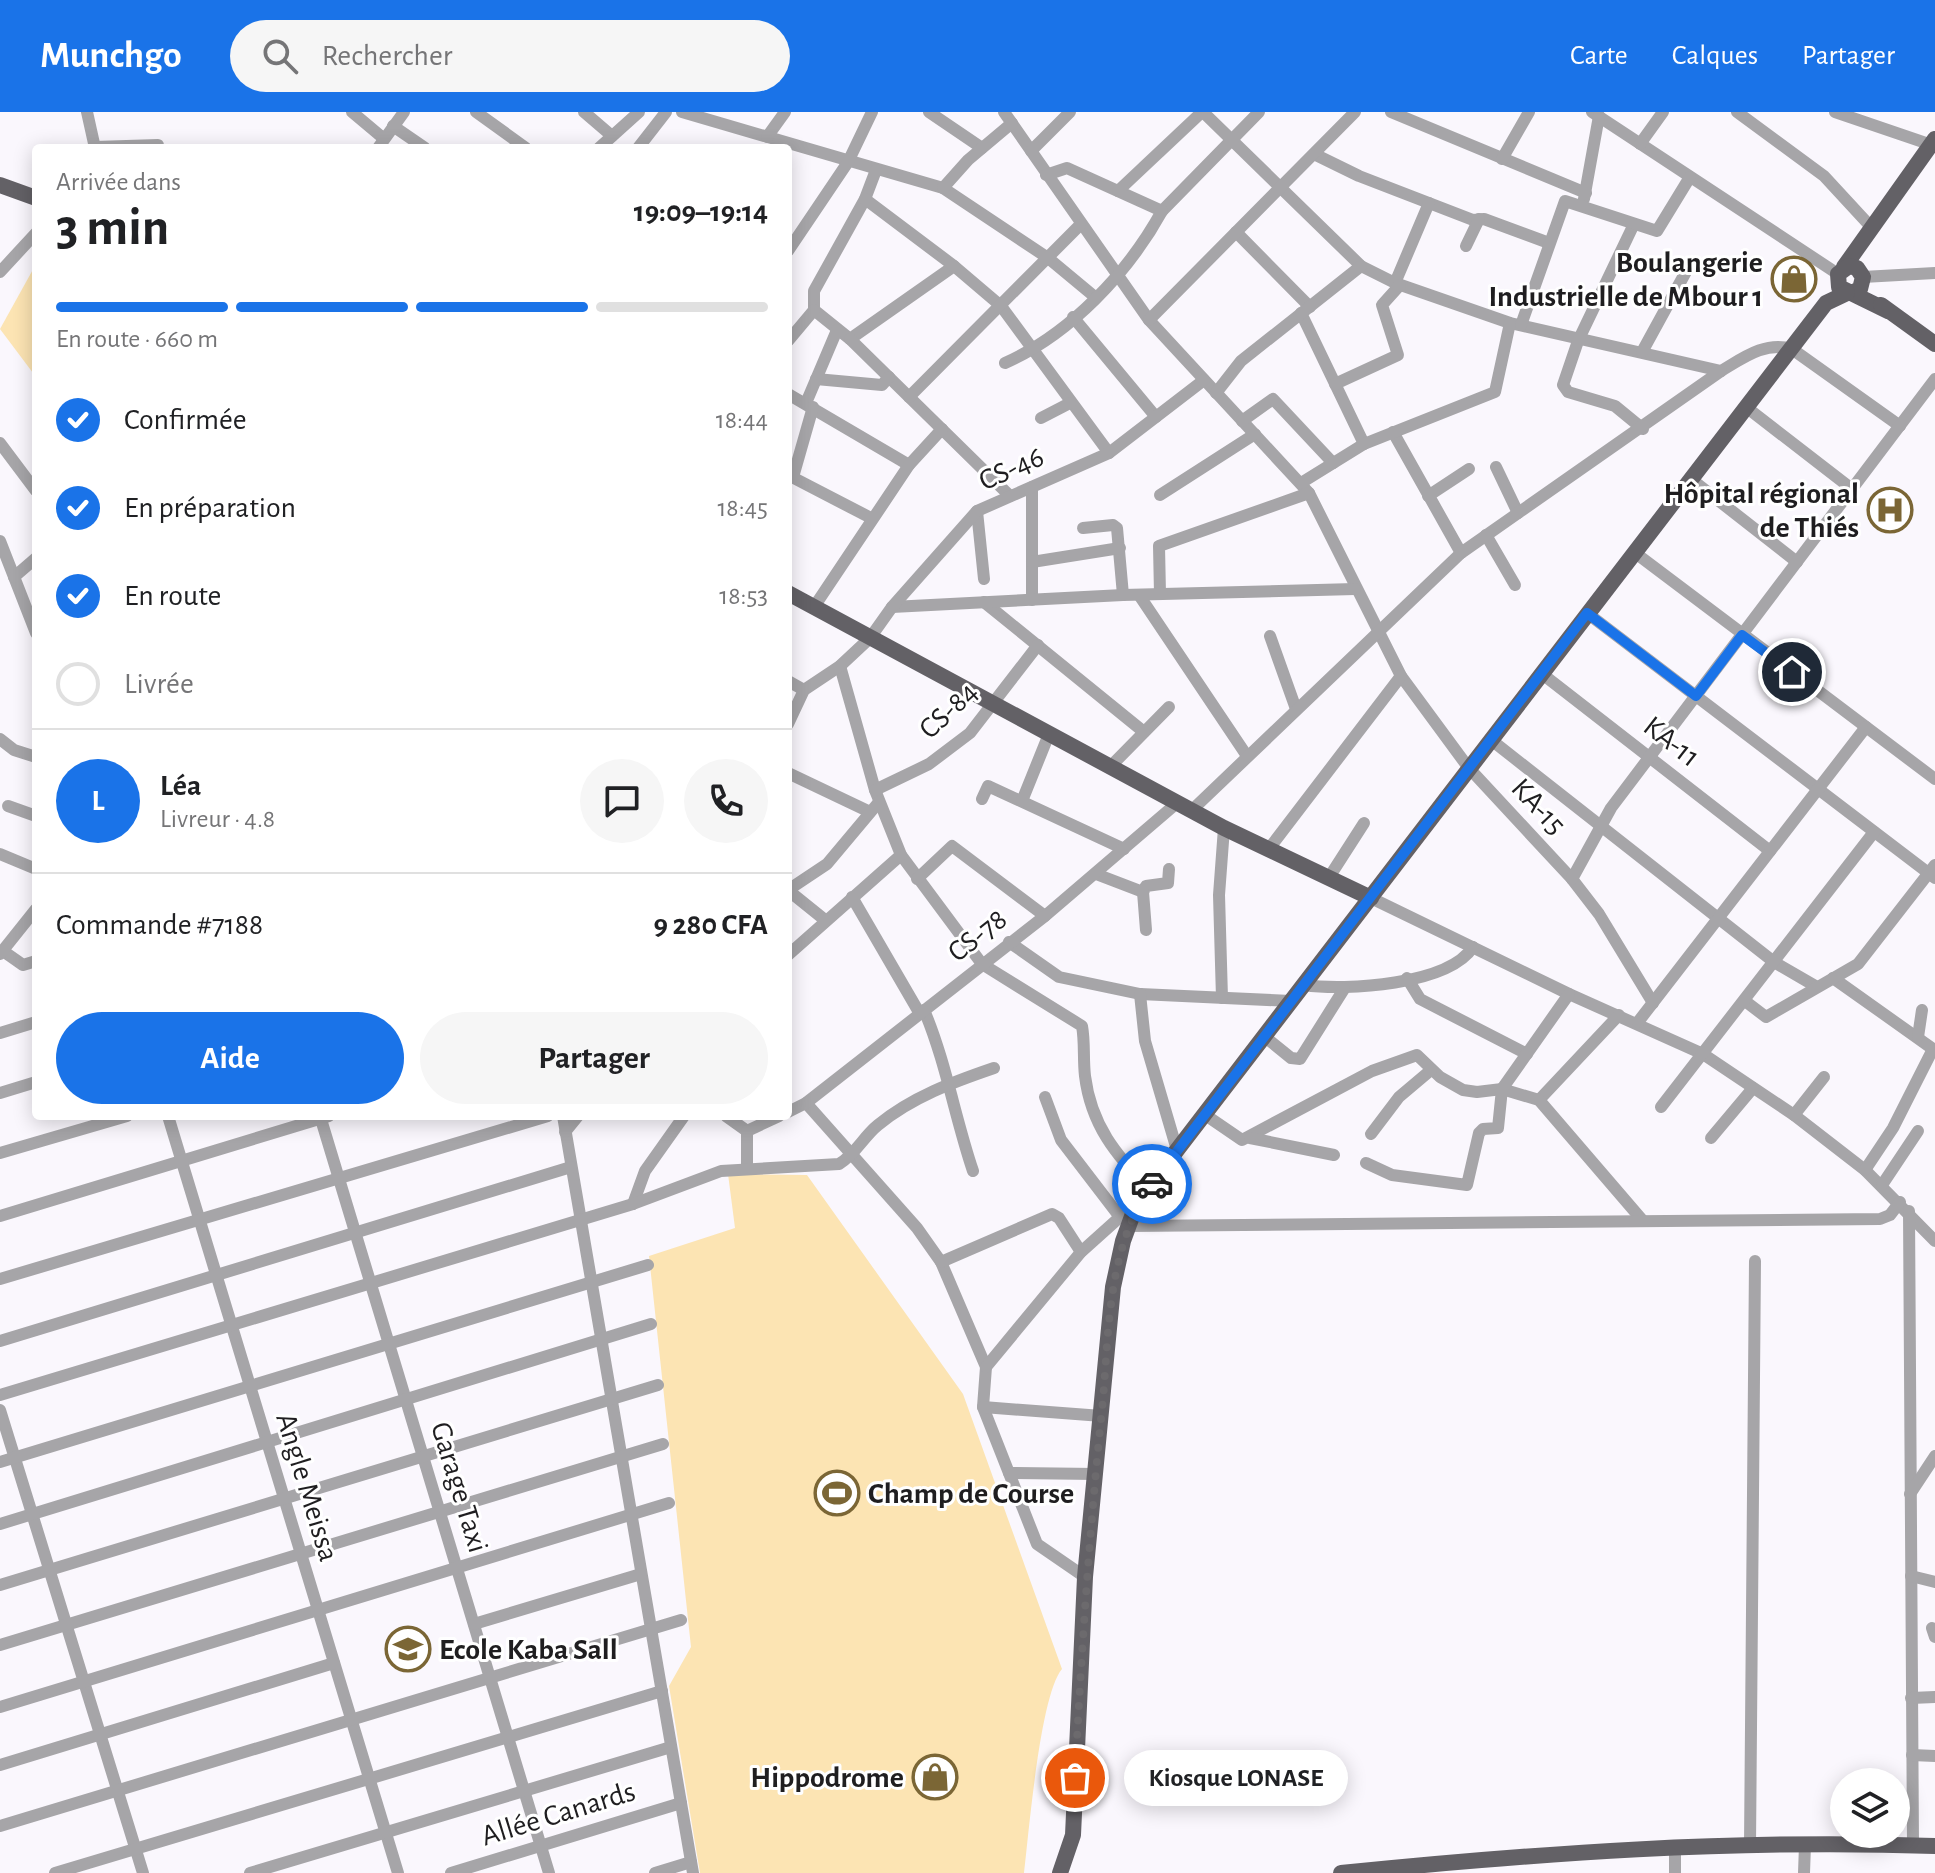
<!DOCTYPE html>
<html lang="fr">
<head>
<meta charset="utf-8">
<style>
	:root { --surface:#fff; --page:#f6f6f6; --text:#202124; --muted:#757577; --line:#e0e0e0; --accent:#1a73e8 }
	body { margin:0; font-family:"Alegreya Sans",sans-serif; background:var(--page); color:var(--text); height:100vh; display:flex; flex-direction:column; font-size:30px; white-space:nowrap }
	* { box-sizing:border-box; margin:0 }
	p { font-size:26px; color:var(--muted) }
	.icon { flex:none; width:44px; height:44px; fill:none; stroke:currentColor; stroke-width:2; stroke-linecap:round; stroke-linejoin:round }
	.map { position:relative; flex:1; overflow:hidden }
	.side { position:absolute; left:32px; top:32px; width:760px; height:976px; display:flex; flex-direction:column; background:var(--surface); border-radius:8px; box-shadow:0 4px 20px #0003 }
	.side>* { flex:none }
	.controls { position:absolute; left:1830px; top:1656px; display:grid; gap:16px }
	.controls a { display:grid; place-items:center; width:80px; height:80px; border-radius:50%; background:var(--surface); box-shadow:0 4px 20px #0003; font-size:40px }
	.pin { position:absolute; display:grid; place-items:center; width:68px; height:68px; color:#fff; margin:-34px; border:4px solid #fff; border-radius:50%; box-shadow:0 2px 8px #0007 }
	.courier { position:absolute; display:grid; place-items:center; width:80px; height:80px; margin:-40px; border:6px solid #1a73e8; border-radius:50%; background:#fff; color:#222; box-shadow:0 2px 10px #0007 }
	.bubble { position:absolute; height:56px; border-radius:28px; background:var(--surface); box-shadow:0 4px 20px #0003; font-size:26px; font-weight:700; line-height:56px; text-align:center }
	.headline em { font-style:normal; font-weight:700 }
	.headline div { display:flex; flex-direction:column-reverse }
	.headline { display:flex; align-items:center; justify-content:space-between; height:136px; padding:0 24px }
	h1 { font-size:52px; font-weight:700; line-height:60px }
	.bar { display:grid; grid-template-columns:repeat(4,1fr); gap:12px 8px; align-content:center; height:96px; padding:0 24px }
	.bar i { height:10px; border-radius:6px; background:var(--line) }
	.bar .selected { background:var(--accent) }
	.bar p { grid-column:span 4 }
	.line { display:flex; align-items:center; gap:20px; padding:0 24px; border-top:2px solid var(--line) }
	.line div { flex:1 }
	.round { display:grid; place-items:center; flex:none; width:84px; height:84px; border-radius:42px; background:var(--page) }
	ol { padding:0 24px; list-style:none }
	li { display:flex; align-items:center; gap:24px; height:88px }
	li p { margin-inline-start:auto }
	li .icon { padding:8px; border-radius:50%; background:var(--accent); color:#fff; stroke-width:4 }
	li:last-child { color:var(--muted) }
	li i { width:44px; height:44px; border:4px solid var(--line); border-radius:50% }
	.cta { display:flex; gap:16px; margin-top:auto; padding:16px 24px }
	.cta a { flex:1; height:92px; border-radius:48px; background:var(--accent); color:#fff; font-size:32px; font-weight:700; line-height:92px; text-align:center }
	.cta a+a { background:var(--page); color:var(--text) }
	header { display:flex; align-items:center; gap:48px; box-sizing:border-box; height:112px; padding:0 40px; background:var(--accent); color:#fff }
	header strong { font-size:38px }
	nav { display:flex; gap:44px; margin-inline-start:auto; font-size:28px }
	.search { width:560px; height:72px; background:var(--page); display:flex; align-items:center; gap:20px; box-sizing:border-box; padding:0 28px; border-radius:44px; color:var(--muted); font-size:30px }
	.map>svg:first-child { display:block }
	.green { fill:#fce4b3 }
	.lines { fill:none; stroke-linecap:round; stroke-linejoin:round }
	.minor { stroke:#a6a5a8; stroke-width:12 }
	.major { stroke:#636166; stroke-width:16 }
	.done { stroke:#6c6a6d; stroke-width:8; stroke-dasharray:0 14.4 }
	.route { stroke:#1a73e8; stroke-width:10 }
	.labels { text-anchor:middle; stroke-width:6; stroke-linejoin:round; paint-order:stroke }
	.poi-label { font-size:30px; font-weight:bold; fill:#1f1e20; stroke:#fff; text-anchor:end }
	.street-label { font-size:30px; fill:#1f1e20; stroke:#fff }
</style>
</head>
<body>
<header>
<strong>Munchgo</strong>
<div class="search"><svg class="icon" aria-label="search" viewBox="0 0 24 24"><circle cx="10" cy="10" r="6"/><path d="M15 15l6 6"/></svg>Rechercher</div>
<nav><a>Carte</a><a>Calques</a><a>Partager</a></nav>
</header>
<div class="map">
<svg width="1935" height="1761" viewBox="0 0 1935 1761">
	<rect width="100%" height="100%" fill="#faf7fd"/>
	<g class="green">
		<path d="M36,152V265L0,217Z"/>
		<path d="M728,1062L807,1063L963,1282L1062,1557C1040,1583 1029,1720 1024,1761H700L669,1574L691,1535L649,1144L735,1116Z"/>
	</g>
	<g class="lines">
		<g class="minor">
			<path d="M87,0L95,36"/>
			<path d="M352,0L383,26"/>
			<path d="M476,0L526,36"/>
			<path d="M584,0L612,24"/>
			<path d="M682,0L943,76L1048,146L1095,185"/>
			<path d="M929,0L982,36"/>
			<path d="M1004,0L1149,208L1309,381L1401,564L1468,655L1572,767L1599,802L1653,891"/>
			<path d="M1203,0L1361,154L1395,171L1510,211L1721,259C1743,246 1765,229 1792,237L1900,314"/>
			<path d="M1391,0L1586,81"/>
			<path d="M1592,0L1838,162"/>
			<path d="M1737,0L1824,64L1872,116"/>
			<path d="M1835,0L1935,34"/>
			<path d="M393,14L425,36"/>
			<path d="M767,25L785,0"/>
			<path d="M1640,32L1663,0"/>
			<path d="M95,35L158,33"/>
			<path d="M378,36L404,0"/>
			<path d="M599,36L639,0"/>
			<path d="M638,36L666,0"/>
			<path d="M1031,39L1070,0"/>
			<path d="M1314,42L1359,64L1473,108L1484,107L1549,131"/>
			<path d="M1502,47L1529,0"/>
			<path d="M876,58L865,87L814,179V198L850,227L954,154L1001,194L1109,341"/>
			<path d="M1046,63L1067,56L1162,99L1259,0"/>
			<path d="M943,76L968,48L1012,11"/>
			<path d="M1118,79L1202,0"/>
			<path d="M865,87L954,154"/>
			<path d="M1584,87L1599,4"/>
			<path d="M1634,112L1578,229L1563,273L1568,280L1615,294L1643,317"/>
			<path d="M1236,120L1310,195"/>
			<path d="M1466,134L1479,107"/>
			<path d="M788,139L848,50L872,0"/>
			<path d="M0,160L36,121"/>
			<path d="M1863,165L1935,161"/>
			<path d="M1395,171L1429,91"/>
			<path d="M1301,201L1364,332"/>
			<path d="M1073,205L1156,305"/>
			<path d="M1149,208L1355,0"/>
			<path d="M1521,213L1565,89L1657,119L1690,65"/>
			<path d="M850,227L1010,384"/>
			<path d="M788,229L814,198"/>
			<path d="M1642,240L1688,156"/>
			<path d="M1005,251C1070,222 1128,161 1162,99"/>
			<path d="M816,267L882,273L889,265"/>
			<path d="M1335,272L1398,243L1382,193L1400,173"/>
			<path d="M1216,281L1241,249L1361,154"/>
			<path d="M788,282L909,353"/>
			<path d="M909,285L1080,113"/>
			<path d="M806,291L837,218"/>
			<path d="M1746,295L1852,377"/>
			<path d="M1041,306L1070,291"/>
			<path d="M1242,309L1273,287L1333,351"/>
			<path d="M1393,320L1461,441"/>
			<path d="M0,331L36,379"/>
			<path d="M1496,355L1518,401"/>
			<path d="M788,363L871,406"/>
			<path d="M793,365L813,295"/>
			<path d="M1691,367L1797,450"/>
			<path d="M1301,371L1364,332L1495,280L1510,211"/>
			<path d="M1032,375V488"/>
			<path d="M1160,383L1255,322"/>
			<path d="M1428,384L1469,357"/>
			<path d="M977,399L984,467"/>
			<path d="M1083,416L1113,413L1117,416L1123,483"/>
			<path d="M1486,423L1515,473"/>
			<path d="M0,429L36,521"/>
			<path d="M1634,440L1935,667"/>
			<path d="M1032,450L1120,436"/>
			<path d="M14,465L36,446"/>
			<path d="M1160,482L1159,434L1309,381"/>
			<path d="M1139,483L1247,644"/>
			<path d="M984,490L1144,620"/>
			<path d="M814,495L909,353L942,317"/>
			<path d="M892,495L1123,483L1355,477"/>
			<path d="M1587,501L1935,766"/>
			<path d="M1270,524L1296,597"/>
			<path d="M840,554L875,678L901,743L982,852L1082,914C1085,930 1083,947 1085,964C1091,1013 1116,1043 1149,1077"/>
			<path d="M1541,561L1770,739"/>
			<path d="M788,569L804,578"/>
			<path d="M788,612L804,578L840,554L870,526L892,495L977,399L1109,341L1204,268"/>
			<path d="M0,627L14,638L36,645"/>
			<path d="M1490,627L1774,850L1817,875"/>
			<path d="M1110,655L1169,595"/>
			<path d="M788,661L870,700"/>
			<path d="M875,678L929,652L970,621L1038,533"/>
			<path d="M982,687L988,674L1124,737"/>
			<path d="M1022,689L1049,622"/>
			<path d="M8,694L36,704"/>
			<path d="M1191,699L1461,441L1721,259"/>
			<path d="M1268,738L1401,564"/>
			<path d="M0,742L36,757"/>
			<path d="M1096,762L1143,780L1146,774L1168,771L1169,757"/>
			<path d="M917,767L952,734L1045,804"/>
			<path d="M1328,767L1364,711"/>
			<path d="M1572,767L1611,696L1935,267"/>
			<path d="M788,778L827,752L879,690"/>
			<path d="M789,779L825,808"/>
			<path d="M1143,780L1146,818"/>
			<path d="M852,785L920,902"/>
			<path d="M1371,786L1569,882L1703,942L1794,1003L1865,1058L1935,1129"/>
			<path d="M1009,830L1059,865L1140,882L1291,889"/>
			<path d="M3,839L23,853L36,849"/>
			<path d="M0,842L36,797"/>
			<path d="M788,843L901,743"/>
			<path d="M1407,866L1420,887L1527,942"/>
			<path d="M1833,866L1933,937L1893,1016L1865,1058"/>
			<path d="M1304,873C1346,879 1448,873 1473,835"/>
			<path d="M1140,882L1145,929L1177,1038"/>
			<path d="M1222,886L1219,783L1224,716"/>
			<path d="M1745,889L1766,905L1858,852L1935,753"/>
			<path d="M924,898C946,950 955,1006 973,1059"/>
			<path d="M1638,910L1866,615"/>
			<path d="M0,921L36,910"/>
			<path d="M1264,924L1291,946L1300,947L1344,877"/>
			<path d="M1918,925L1922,898"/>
			<path d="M0,981L36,970"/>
			<path d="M1045,985L1061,1028L1120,1105"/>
			<path d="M1539,988L1619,903"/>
			<path d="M806,991L917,1116L941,1150L986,1255L983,1295L1037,1432L1085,1465"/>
			<path d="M1661,995L1874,720"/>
			<path d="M788,1000L806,991L1045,804L1177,691"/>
			<path d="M1204,1002L1242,1028L1372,959L1417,943L1440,965L1463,978L1477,980L1502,977L1539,988L1643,1109"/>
			<path d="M1794,1003L1824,965"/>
			<path d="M168,1004L398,1761"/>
			<path d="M320,1004L549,1761"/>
			<path d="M563,1004L693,1761"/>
			<path d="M726,1004L747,1019"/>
			<path d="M747,1019L779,1004"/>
			<path d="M565,1020L578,1004"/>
			<path d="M1371,1022L1399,985L1431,958"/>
			<path d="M1250,1026L1334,1043"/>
			<path d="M1711,1026L1753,976"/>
			<path d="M0,1041L127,1004"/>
			<path d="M1366,1051L1392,1063L1467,1073L1479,1021L1483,1017L1498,1016L1502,977L1569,882"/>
			<path d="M747,1057V1019"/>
			<path d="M1882,1073L1918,1019"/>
			<path d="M633,1092L645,1059L684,1004"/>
			<path d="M1909,1099L1913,1733"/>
			<path d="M0,1104L329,1004"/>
			<path d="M1128,1114L1880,1107L1890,1103L1900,1090"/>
			<path d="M941,1150L1052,1102L1059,1106L1081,1140"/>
			<path d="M0,1167L548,1004"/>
			<path d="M0,1229L571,1055"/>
			<path d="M986,1255L1081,1140L1120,1105L1134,1099"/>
			<path d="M0,1283L633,1092L721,1059L839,1052C856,1042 863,1025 878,1013C912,985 953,970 994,956"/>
			<path d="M983,1295L1102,1304"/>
			<path d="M0,1298L143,1761"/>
			<path d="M0,1350L648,1153"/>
			<path d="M1009,1361L1096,1362"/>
			<path d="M1910,1382L1935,1344"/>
			<path d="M0,1412L651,1212"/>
			<path d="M1911,1464L1935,1470"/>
			<path d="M0,1473L658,1273"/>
			<path d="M474,1512L641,1462"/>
			<path d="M1932,1516L1935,1525"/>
			<path d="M0,1533L663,1332"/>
			<path d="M1911,1586L1935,1585"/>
			<path d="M0,1595L669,1391"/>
			<path d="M1912,1643L1935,1644"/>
			<path d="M0,1653L334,1551"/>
			<path d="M0,1714L681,1508"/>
			<path d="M1750,1733L1755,1149"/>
			<path d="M1675,1735V1761"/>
			<path d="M55,1761L662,1579"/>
			<path d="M250,1761L671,1635"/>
			<path d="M451,1761L681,1691"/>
			<path d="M655,1761L691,1750"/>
			<path d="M1804,1761L1805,1733"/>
		</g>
		<g class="major">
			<path d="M0,73L36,86"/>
			<path d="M1844,155L1935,27"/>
			<path d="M1851,181L1860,177L1863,165L1857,156L1849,154L1838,162L1839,175L1888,199"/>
			<path d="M1881,193L1935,232"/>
			<path d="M788,481L1224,716L1371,786"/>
			<path d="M1060,1761L1073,1723L1085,1465L1113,1175L1123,1129L1134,1099L1164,1055L1826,191L1847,181"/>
			<path d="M1341,1761C1539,1741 1736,1727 1935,1734"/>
		</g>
	</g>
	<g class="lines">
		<path class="done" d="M1075,1666C1081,1546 1089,1427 1101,1307C1110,1227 1104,1141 1152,1072"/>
		<path class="route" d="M1152,1072L1587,501L1696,584L1742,523L1792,560"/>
	</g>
	<defs>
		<g id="shop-ring" transform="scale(2.3)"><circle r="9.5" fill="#fff" stroke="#7b6635" stroke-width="1.5"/><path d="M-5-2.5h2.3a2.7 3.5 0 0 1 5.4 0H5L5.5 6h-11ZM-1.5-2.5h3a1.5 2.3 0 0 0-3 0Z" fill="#7b6635"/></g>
		<g id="hospital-ring" transform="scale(2.3)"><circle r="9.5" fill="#fff" stroke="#7b6635" stroke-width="1.5"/><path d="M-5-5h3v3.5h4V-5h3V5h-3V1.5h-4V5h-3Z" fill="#7b6635"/></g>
		<g id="stadium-ring" transform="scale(2.3)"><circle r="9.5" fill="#fff" stroke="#7b6635" stroke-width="1.5"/><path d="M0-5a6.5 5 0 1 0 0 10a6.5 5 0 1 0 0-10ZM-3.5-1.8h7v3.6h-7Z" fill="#7b6635"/></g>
		<g id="school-ring" transform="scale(2.3)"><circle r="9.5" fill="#fff" stroke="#7b6635" stroke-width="1.5"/><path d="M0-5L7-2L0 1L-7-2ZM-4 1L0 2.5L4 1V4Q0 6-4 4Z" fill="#7b6635"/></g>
	</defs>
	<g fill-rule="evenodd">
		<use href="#shop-ring" x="1794" y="167"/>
		<use href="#hospital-ring" x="1890" y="398"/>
		<use href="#stadium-ring" x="837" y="1381"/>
		<use href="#school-ring" x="408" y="1537"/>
		<use href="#shop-ring" x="935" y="1665"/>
	</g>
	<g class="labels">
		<g class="poi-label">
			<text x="1763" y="160">Boulangerie<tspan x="1763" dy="34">Industrielle de Mbour 1</tspan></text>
			<text x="1859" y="391">Hôpital régional<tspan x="1859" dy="34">de Thiés</tspan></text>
			<text x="868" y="1391" text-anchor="start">Champ de Course</text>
			<text x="439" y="1547" text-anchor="start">Ecole Kaba Sall</text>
			<text x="904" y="1675">Hippodrome</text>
		</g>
		<g class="street-label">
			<text transform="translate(1011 356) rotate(-24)" y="10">CS-46</text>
			<text transform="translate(948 598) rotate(-43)" y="10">CS-84</text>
			<text transform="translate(1672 629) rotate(38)" y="10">KA-11</text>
			<text transform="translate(1539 694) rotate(47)" y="10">KA-15</text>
			<text transform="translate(977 823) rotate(-38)" y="10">CS-78</text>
			<text transform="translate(308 1375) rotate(73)" y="10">Angle Meissa</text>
			<text transform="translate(460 1375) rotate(73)" y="10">Garage Taxi</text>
			<text transform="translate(558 1701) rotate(-17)" y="10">Allée Canards</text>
		</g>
	</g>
</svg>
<div class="controls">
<a><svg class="icon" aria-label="layers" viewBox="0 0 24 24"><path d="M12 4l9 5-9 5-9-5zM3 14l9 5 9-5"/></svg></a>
</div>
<div class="pin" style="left:1075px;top:1666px;background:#ea580c"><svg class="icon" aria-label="bag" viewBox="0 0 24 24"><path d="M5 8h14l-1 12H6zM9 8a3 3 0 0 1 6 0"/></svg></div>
<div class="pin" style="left:1792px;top:560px;background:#1f2937"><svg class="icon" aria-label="home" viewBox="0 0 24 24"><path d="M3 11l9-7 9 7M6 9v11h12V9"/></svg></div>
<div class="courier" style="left:1152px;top:1072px"><svg class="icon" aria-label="car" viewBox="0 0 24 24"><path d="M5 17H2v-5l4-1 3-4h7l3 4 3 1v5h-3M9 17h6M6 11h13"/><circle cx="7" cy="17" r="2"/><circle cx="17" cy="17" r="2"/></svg></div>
<div class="bubble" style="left:1124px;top:1638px;width:224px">Kiosque LONASE</div>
<section class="side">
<div class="headline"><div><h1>3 min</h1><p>Arrivée dans</p></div><em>19:09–19:14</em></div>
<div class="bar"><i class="selected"></i><i class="selected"></i><i class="selected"></i><i></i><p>En route · 660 m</p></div>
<ol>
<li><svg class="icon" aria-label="check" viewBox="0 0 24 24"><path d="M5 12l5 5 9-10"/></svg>Confirmée<p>18:44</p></li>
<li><svg class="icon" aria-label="check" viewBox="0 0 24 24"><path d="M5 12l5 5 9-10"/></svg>En préparation<p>18:45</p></li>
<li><svg class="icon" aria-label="check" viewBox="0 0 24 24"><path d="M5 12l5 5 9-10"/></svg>En route<p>18:53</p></li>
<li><i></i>Livrée</li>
</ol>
<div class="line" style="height:144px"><b class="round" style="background:var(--accent);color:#fff">L</b><div><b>Léa</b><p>Livreur · 4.8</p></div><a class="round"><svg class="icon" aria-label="chat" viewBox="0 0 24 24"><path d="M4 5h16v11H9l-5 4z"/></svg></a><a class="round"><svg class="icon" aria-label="phone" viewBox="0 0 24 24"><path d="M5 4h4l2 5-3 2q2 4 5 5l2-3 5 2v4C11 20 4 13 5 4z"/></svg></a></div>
<div class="line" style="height:104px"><div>Commande #7188</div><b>9 280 CFA</b></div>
<div class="cta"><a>Aide</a><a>Partager</a></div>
</section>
</div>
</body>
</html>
